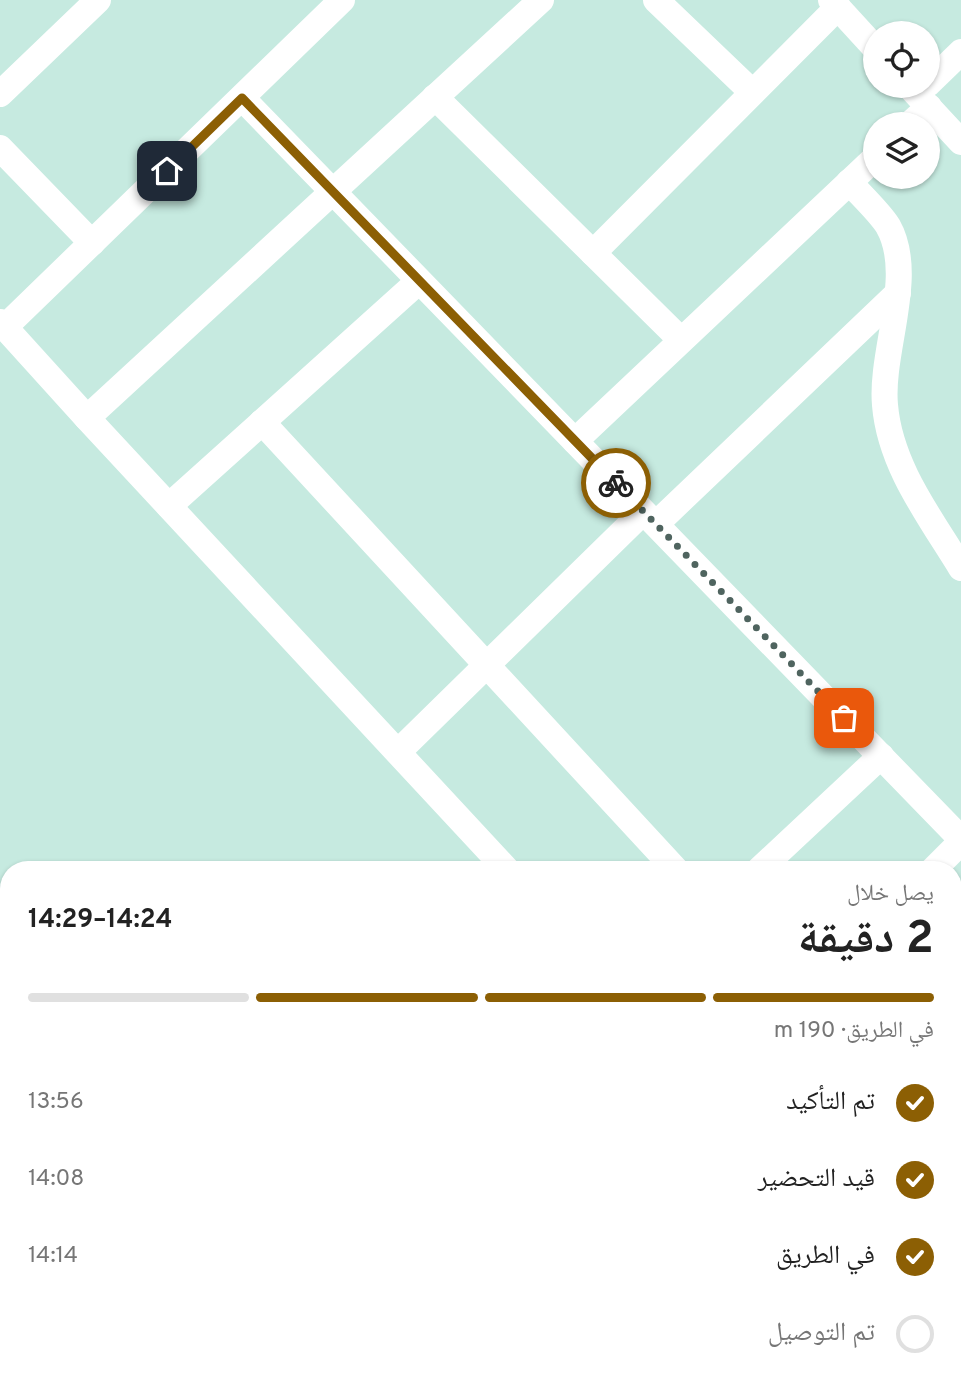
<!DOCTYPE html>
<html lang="ar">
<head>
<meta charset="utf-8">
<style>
	:root { --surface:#fff; --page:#f6f6f6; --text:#222; --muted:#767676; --line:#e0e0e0; --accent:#8c5f04 }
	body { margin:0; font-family:Overpass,"Noto Naskh Arabic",sans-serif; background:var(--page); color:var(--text); direction:rtl; height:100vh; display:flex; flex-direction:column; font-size:26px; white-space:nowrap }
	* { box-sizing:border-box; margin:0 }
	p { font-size:23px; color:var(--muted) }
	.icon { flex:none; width:38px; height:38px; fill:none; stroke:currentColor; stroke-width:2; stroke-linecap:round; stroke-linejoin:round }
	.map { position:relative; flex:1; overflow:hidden; direction:ltr }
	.drawer { position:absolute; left:0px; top:861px; width:962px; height:527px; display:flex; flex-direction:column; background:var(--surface); border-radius:28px 28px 0 0; box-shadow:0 2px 5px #0004; direction:rtl }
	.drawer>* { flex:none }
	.fabs { position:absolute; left:863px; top:21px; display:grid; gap:14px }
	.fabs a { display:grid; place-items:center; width:77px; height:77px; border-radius:50%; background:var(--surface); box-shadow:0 2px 5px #0004; font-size:35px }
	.pin { position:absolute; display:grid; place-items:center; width:60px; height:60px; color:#fff; margin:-30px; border-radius:14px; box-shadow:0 4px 10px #0006 }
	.courier { position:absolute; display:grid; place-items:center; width:70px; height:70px; margin:-35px; border:5px solid #8c5f04; border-radius:50%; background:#fff; color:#222; box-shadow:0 2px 9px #0007 }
	.headline em { font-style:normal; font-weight:700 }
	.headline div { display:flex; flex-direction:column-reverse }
	.headline { display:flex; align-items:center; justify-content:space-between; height:119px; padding:0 28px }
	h1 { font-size:46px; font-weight:700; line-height:52px }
	.bar { display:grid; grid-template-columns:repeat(4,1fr); gap:10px 7px; align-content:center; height:84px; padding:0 28px }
	.bar i { height:9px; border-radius:5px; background:var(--line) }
	.bar .current { background:var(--accent) }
	.bar p { grid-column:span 4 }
	ol { padding:0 28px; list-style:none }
	li { display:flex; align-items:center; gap:21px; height:77px }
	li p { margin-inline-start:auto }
	li .icon { padding:7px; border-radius:50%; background:var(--accent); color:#fff; stroke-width:4 }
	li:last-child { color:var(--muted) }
	li i { width:38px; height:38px; border:4px solid var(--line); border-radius:50% }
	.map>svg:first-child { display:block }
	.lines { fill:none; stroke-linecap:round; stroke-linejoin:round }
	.street { stroke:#fff; stroke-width:26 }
	.done { stroke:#4f645f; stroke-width:7; stroke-dasharray:0 12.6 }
	.route { stroke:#8c5f04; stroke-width:9 }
</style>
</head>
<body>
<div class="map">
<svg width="961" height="1387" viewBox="0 0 961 1387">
	<rect width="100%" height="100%" fill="#c6eae0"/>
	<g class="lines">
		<g class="street">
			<path d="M656,0L752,92"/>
			<path d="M831,0L875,48"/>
			<path d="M928,84L961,52"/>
			<path d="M909,86L961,142"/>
			<path d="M0,94L98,0"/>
			<path d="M435,97L681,340"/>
			<path d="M242,98L961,839"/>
			<path d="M910,124L929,107"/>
			<path d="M0,148L92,243"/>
			<path d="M849,182C860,194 880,213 888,226C916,275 880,351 885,405C890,466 930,517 961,568"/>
			<path d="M593,253L838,7"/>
			<path d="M0,322L87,418L507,870"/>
			<path d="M5,327L342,0"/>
			<path d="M87,418L541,0"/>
			<path d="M262,422L676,870"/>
			<path d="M575,441L875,158"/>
			<path d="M169,506L419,281"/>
			<path d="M656,524L898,293"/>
			<path d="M398,752L643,512"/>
			<path d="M759,870L881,756"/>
			<path d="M933,870L961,842"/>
			<path d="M954,1023L961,1021"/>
			<path d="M954,1274H961"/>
			<path d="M880,1379L886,1387"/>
			<path d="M668,1387L677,1379"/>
		</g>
	</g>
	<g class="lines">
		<path class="done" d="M616,483L844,718"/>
		<path class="route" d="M167,171L242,98L616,483"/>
	</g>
</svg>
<div class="fabs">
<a><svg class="icon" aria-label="locate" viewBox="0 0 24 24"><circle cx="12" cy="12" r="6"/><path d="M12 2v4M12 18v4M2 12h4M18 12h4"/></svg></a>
<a><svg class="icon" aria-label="layers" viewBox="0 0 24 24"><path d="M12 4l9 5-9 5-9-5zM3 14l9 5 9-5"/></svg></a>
</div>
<div class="pin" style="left:844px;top:718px;background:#ea580c"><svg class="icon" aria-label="bag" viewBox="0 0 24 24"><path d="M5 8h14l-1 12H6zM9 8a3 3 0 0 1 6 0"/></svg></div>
<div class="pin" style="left:167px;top:171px;background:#1f2937"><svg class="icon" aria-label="home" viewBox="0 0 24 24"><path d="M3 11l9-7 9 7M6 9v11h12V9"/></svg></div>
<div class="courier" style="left:616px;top:483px"><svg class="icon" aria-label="bike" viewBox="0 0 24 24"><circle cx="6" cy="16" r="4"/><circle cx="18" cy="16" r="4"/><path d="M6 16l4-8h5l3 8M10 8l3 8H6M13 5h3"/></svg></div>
<section class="drawer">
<div class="headline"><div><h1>2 دقيقة</h1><p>يصل خلال</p></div><em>14:24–14:29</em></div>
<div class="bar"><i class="current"></i><i class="current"></i><i class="current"></i><i></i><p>في الطريق · 190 m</p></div>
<ol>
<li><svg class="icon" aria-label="check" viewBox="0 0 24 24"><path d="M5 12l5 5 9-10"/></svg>تم التأكيد<p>13:56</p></li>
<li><svg class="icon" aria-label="check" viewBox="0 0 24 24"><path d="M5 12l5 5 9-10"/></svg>قيد التحضير<p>14:08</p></li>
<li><svg class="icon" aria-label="check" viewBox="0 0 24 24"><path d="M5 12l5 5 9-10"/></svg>في الطريق<p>14:14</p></li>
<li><i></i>تم التوصيل</li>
</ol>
</section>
</div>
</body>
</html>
